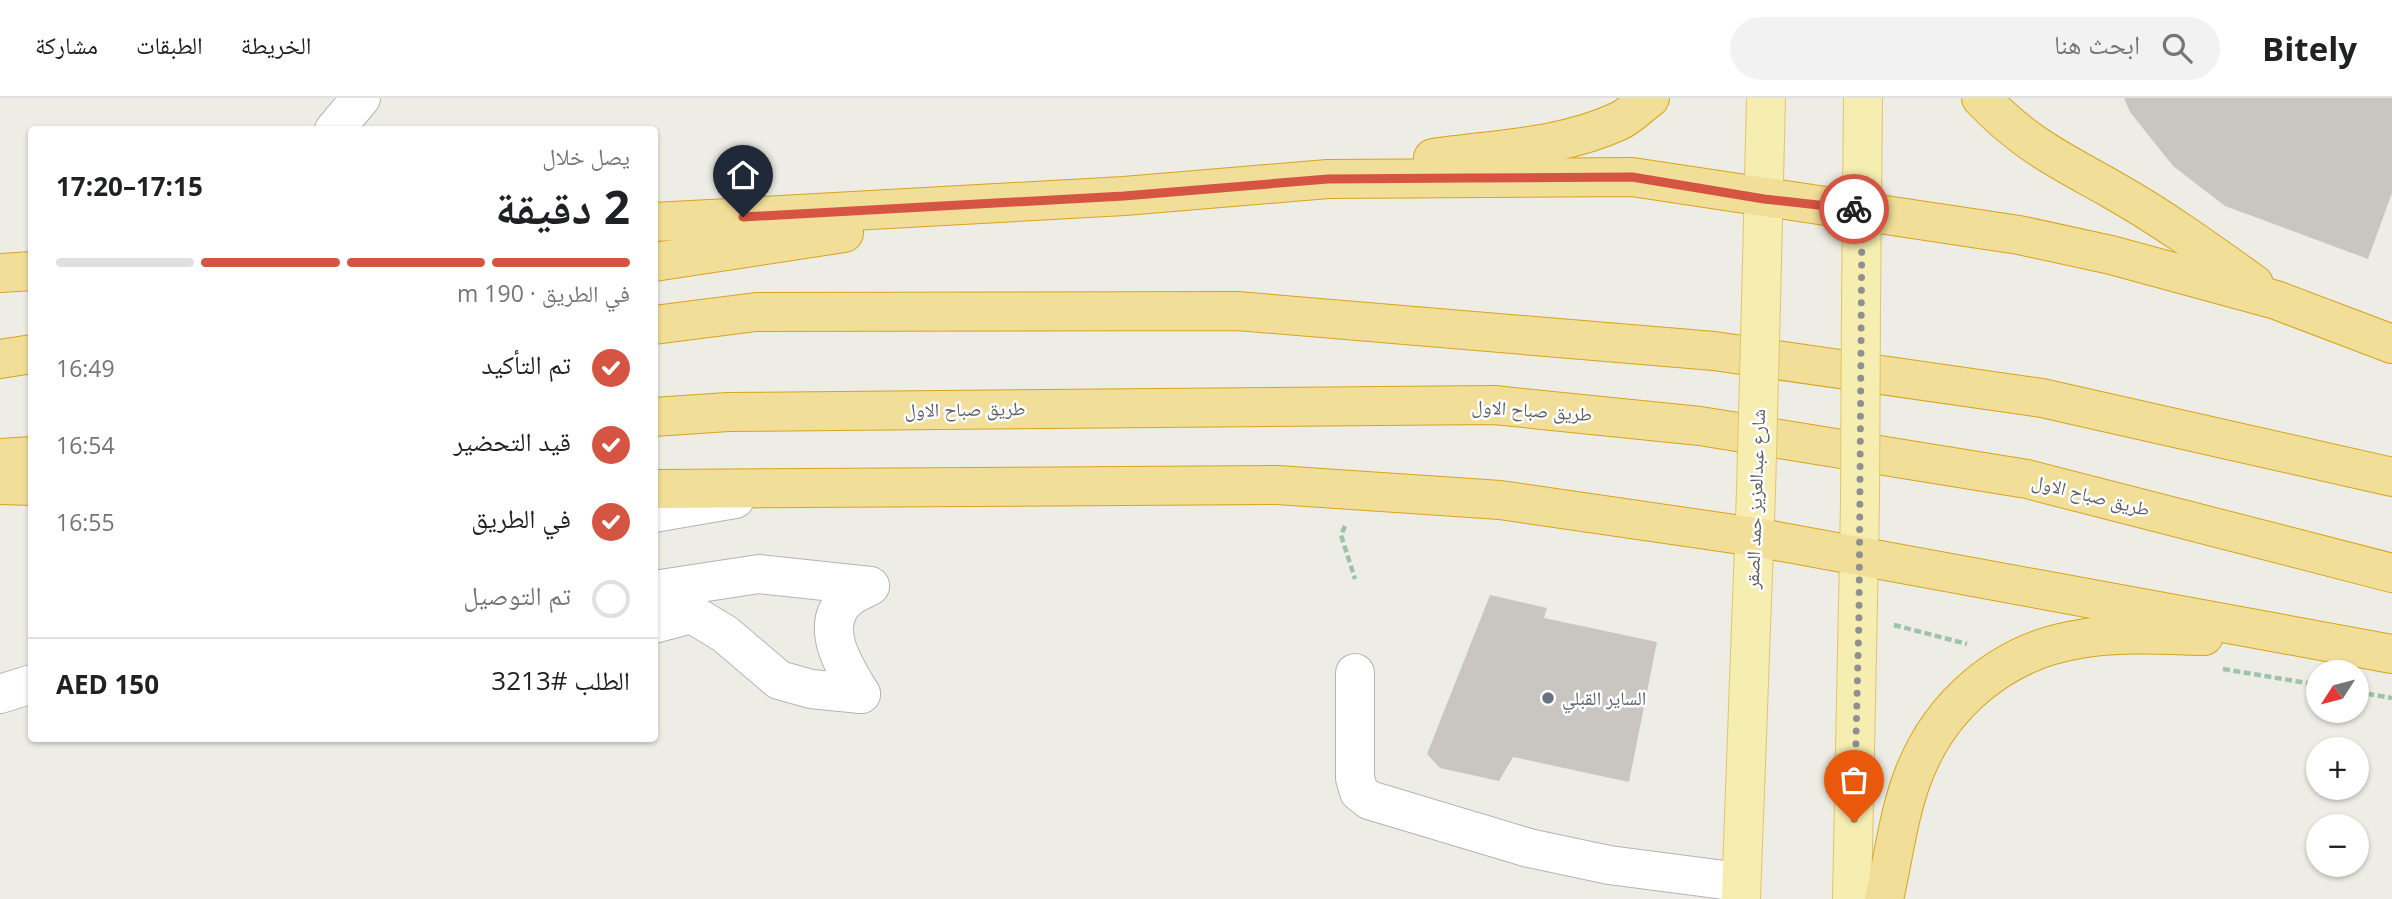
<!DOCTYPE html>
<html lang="ar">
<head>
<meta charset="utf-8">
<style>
	:root { --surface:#fff; --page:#f2f2f2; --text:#202124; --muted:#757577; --line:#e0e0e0; --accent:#d65442 }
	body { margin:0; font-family:"Open Sans","Noto Naskh Arabic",sans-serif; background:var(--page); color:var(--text); direction:rtl; height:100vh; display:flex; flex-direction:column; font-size:26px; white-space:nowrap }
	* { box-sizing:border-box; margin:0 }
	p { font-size:23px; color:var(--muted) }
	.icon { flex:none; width:38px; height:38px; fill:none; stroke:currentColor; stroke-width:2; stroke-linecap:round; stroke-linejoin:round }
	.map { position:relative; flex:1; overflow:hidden; direction:ltr }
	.side { position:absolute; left:28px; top:28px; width:630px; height:616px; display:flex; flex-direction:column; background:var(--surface); border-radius:7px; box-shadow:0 2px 5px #0004; direction:rtl }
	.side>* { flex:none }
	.needle { width:46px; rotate:234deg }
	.tools { position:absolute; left:2306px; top:562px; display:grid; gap:14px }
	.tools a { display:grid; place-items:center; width:63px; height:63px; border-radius:50%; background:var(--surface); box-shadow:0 2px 5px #0004; font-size:35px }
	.pin { position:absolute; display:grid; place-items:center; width:60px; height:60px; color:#fff; margin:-72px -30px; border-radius:50% 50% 50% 0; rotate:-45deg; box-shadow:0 0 7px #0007 }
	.pin .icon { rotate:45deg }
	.courier { position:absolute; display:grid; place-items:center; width:70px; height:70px; margin:-35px; border:5px solid #d65442; border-radius:50%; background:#fff; color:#222; box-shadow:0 2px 9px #0007 }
	.head em { font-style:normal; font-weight:700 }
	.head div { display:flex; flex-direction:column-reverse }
	.head { display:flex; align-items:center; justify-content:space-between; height:119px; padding:0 28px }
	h1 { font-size:46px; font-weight:700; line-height:52px }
	.bar { display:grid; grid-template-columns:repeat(4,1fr); gap:10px 7px; align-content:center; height:84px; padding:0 28px }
	.bar i { height:9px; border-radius:5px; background:var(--line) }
	.bar .on { background:var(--accent) }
	.bar p { grid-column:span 4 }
	.line { display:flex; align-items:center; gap:18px; padding:0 28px; border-top:2px solid var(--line) }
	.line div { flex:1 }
	ol { padding:0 28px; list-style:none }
	li { display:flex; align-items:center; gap:21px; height:77px }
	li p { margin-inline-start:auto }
	li .icon { padding:7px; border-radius:50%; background:var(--accent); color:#fff; stroke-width:4 }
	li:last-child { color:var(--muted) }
	li i { width:38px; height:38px; border:4px solid var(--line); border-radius:50% }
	header { display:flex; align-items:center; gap:42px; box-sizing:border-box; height:98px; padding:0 35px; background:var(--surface); border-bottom:2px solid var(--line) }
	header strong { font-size:33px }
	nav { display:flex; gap:38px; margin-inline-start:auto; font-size:24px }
	.search { width:490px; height:63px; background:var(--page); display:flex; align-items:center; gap:18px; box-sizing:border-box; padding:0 24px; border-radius:38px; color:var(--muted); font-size:26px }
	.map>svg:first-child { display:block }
	.building { fill:#c9c6c1 }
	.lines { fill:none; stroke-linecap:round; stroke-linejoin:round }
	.minor-casing { stroke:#b2b4b8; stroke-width:40 }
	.major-casing { stroke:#e1c56a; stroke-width:40 }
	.highway-casing { stroke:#d8a41a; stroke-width:40 }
	.path { stroke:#9ec2aa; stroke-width:4.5; stroke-dasharray:7 3.5; stroke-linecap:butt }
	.minor { stroke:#fff; stroke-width:38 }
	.major { stroke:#f6edb1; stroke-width:38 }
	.highway { stroke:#f1de98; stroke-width:38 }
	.major-bridge-casing { stroke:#e1c56a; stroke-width:40; stroke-linecap:butt }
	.major-bridge { stroke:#f6edb1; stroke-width:38 }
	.done { stroke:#8f9090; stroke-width:7; stroke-dasharray:0 12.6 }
	.route { stroke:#d65442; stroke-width:9 }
	.worship-dot { fill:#6b7280; stroke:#fff; stroke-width:2.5 }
	.labels { text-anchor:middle; stroke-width:5; stroke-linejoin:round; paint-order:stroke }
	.street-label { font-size:19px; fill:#5d5f63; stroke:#fff }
	.worship-label { font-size:19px; fill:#5b616d; stroke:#fff; text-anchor:start }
</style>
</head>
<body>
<header>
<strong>Bitely</strong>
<div class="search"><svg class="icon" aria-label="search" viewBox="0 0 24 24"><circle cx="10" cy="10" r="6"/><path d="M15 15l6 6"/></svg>ابحث هنا</div>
<nav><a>الخريطة</a><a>الطبقات</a><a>مشاركة</a></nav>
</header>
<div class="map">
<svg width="2392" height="801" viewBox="0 0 2392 801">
	<rect width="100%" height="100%" fill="#edece5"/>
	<g class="building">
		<path d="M2124,0H2392V95L2368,161L2225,108L2173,68L2130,14Z"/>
		<path d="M1490,497L1547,510L1544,520L1657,544L1629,684L1513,659L1499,683L1440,670L1427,656Z"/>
	</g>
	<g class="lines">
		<g class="minor-casing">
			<g id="minor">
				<path d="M334,32L361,0"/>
				<path d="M654,415L735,401"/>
				<path d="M654,492L759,476L870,488"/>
				<path d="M654,526L692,516L725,536L779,582L811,591L861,596"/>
				<path d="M1355,575V680L1359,694L1369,702L1529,750L1609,767L1740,784"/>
				<path d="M0,596L32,586"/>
				<path d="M861,596C845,570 818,529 846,502C852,496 863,492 870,488"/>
			</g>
		</g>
		<g class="major-casing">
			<g id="major">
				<path d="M1761,204L1766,0"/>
				<path d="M1861,208L1863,0"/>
				<path d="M1741,801L1756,393"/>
				<path d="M1852,801L1860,405"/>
			</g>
		</g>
		<g class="highway-casing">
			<g id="highway">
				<path d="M1981,0C2025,46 2058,61 2111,91C2161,119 2208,153 2254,186"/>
				<path d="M1433,60C1495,51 1561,50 1619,23C1630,18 1640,7 1650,0"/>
				<path d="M654,124L1124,98L1328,81L1632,79L2019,137L2111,157L2276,202L2392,246"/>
				<path d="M654,164L844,135"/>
				<path d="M0,175L32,173"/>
				<path d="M654,227L756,214L1237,213L1714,253L2042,300L2392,379"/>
				<path d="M0,261L32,256"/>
				<path d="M654,319L728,314L1494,307L1700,328L2027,381L2392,475"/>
				<path d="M0,360L32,358"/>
				<path d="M0,387L32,388"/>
				<path d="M654,391L1277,387L1500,402L1755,439L2392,556"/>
				<path d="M1884,801C1893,762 1898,719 1912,681C1939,607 2002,553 2080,541C2120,534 2164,537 2204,538"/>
			</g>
		</g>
		<g class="path">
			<path d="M1345,428L1341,437L1355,481"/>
			<path d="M1894,527L1967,546"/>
			<path d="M2223,571L2319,587"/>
			<path d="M2357,594L2392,600"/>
		</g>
		<use href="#minor" class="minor"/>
		<use href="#major" class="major"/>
		<use href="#highway" class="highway"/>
		<g class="major-bridge-casing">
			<g id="major-bridge">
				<path d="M1756,393L1761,204"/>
				<path d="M1860,405L1861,208"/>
			</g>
		</g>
		<use href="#major-bridge" class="major-bridge"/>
	</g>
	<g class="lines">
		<path class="done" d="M1854,111L1862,112L1859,518L1854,724"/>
		<path class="route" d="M743,119L1124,98L1328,81L1466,80L1632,79L1764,101L1854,111"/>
	</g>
	<circle class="worship-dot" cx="1548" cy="600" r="7"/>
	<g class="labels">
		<g class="street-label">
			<text transform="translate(965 311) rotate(-1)" y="7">طريق صباح الاول</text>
			<text transform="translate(1532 312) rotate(4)" y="7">طريق صباح الاول</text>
			<text transform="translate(2091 397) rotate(14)" y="7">طريق صباح الاول</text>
			<text transform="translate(1755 401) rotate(-88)" y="7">شارع عبدالعزيز حمد الصقر</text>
		</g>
		<g class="worship-label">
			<text x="1562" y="607">الساير القبلي</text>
		</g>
	</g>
</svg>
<div class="tools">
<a><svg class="needle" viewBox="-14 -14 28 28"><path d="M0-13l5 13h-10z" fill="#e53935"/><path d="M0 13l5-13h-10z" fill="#757577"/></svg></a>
<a>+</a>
<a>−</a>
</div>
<div class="pin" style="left:1854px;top:724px;background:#ea580c"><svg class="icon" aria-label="bag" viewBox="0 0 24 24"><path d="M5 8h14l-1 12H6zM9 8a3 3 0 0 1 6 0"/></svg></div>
<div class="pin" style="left:743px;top:119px;background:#1f2937"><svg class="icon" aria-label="home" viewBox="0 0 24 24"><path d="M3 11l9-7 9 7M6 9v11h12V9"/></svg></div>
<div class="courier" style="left:1854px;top:111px"><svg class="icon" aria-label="bike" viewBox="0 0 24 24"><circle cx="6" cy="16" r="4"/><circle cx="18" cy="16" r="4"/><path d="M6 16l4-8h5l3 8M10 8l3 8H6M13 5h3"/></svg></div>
<section class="side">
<div class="head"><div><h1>2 دقيقة</h1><p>يصل خلال</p></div><em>17:15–17:20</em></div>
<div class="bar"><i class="on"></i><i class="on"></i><i class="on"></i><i></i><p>في الطريق · 190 m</p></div>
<ol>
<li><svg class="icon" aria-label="check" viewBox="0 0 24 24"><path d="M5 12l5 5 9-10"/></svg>تم التأكيد<p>16:49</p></li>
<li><svg class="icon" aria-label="check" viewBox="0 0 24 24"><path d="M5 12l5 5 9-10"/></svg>قيد التحضير<p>16:54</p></li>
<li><svg class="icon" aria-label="check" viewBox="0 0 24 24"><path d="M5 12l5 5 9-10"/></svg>في الطريق<p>16:55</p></li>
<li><i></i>تم التوصيل</li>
</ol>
<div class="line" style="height:91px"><div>الطلب #3213</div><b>AED 150</b></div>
</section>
</div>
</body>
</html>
